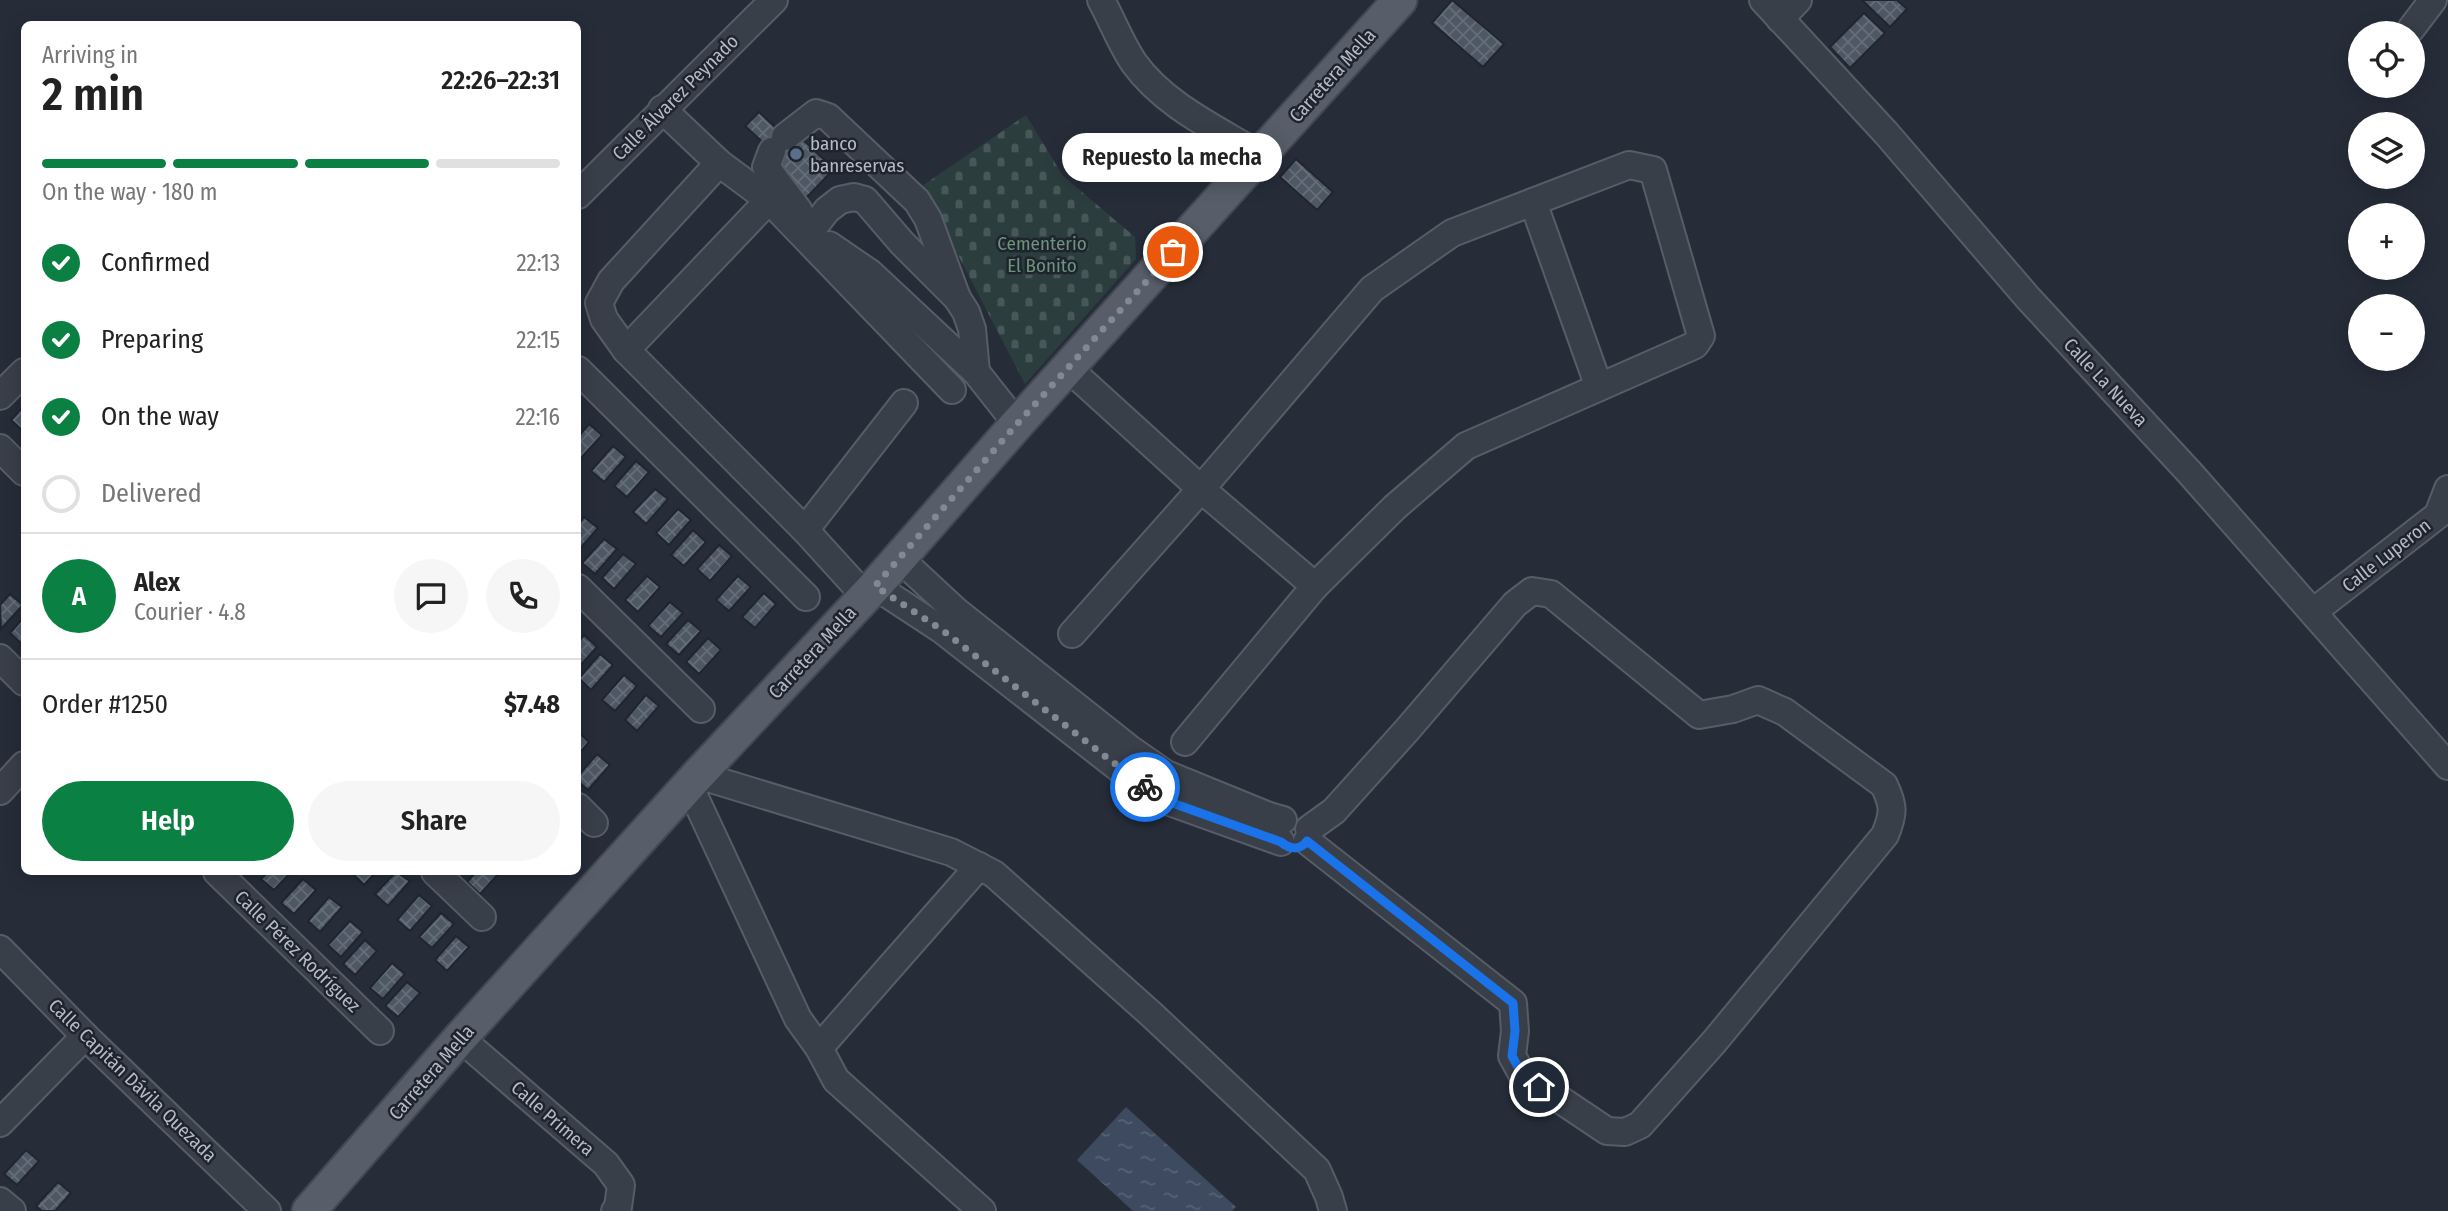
<!DOCTYPE html>
<html lang="en">
<head>
<meta charset="utf-8">
<style>
	:root { --surface:#fff; --page:#f6f6f6; --text:#222; --muted:#767676; --line:#e0e0e0; --accent:#0b8043 }
	body { margin:0; font-family:"Fira Sans Condensed",sans-serif; background:var(--page); color:var(--text); height:100vh; display:flex; flex-direction:column; font-size:26px; white-space:nowrap }
	* { box-sizing:border-box; margin:0 }
	p { font-size:23px; color:var(--muted) }
	.icon { flex:none; width:38px; height:38px; fill:none; stroke:currentColor; stroke-width:2; stroke-linecap:round; stroke-linejoin:round }
	.map { position:relative; flex:1; overflow:hidden }
	.panel { position:absolute; left:21px; top:21px; width:560px; height:854px; display:flex; flex-direction:column; background:var(--surface); border-radius:10px; box-shadow:0 4px 18px #0003 }
	.panel>* { flex:none }
	.controls { position:absolute; left:2348px; top:21px; display:grid; gap:14px }
	.controls a { display:grid; place-items:center; width:77px; height:77px; border-radius:50%; background:var(--surface); box-shadow:0 4px 18px #0003; font-size:35px }
	.pin { position:absolute; display:grid; place-items:center; width:60px; height:60px; color:#fff; margin:-30px; border:4px solid #fff; border-radius:50%; box-shadow:0 2px 7px #0007 }
	.courier { position:absolute; display:grid; place-items:center; width:70px; height:70px; margin:-35px; border:5px solid #1a73e8; border-radius:50%; background:#fff; color:#222; box-shadow:0 2px 9px #0007 }
	.bubble { position:absolute; height:49px; border-radius:24px; background:var(--surface); box-shadow:0 4px 18px #0003; font-size:23px; font-weight:600; line-height:49px; text-align:center }
	.overview em { font-style:normal; font-weight:600 }
	.overview div { display:flex; flex-direction:column-reverse }
	.overview { display:flex; align-items:center; justify-content:space-between; height:119px; padding:0 21px }
	h1 { font-size:46px; font-weight:600; line-height:52px }
	.bar { display:grid; grid-template-columns:repeat(4,1fr); gap:10px 7px; align-content:center; height:84px; padding:0 21px }
	.bar i { height:9px; border-radius:5px; background:var(--line) }
	.bar .selected { background:var(--accent) }
	.bar p { grid-column:span 4 }
	.line { display:flex; align-items:center; gap:18px; padding:0 21px; border-top:2px solid var(--line) }
	.line div { flex:1 }
	.round { display:grid; place-items:center; flex:none; width:74px; height:74px; border-radius:37px; background:var(--page) }
	ol { padding:0 21px; list-style:none }
	li { display:flex; align-items:center; gap:21px; height:77px }
	li p { margin-inline-start:auto }
	li .icon { padding:7px; border-radius:50%; background:var(--accent); color:#fff; stroke-width:4 }
	li:last-child { color:var(--muted) }
	li i { width:38px; height:38px; border:4px solid var(--line); border-radius:50% }
	.primary-button { display:flex; gap:14px; margin-top:auto; padding:14px 21px }
	.primary-button a { flex:1; height:80px; border-radius:42px; background:var(--accent); color:#fff; font-size:28px; font-weight:600; line-height:80px; text-align:center }
	.primary-button a+a { background:var(--page); color:var(--text) }
	.map>svg:first-child { display:block }
	.cemetery { fill:url(#cemetery-stones) }
	.water { fill:url(#water-ripples) }
	.building { fill:url(#building-cross-hatch); stroke:#202630; stroke-width:2 }
	.lines { fill:none; stroke-linecap:round; stroke-linejoin:round }
	.minor-casing { stroke:#575d67; stroke-width:30 }
	.major-casing { stroke:#424852; stroke-width:37 }
	.minor { stroke:#393f49; stroke-width:26 }
	.major { stroke:#575e69; stroke-width:33 }
	.done { stroke:#838994; stroke-width:7; stroke-dasharray:0 12.6 }
	.route { stroke:#1a73e8; stroke-width:9 }
	.service-dot { fill:#5c6f8a; stroke:#1e242e; stroke-width:2.5 }
	.labels { text-anchor:middle; stroke-width:5; stroke-linejoin:round; paint-order:stroke }
	.street-label { font-size:19px; fill:#b5bac5; stroke:#1e242e }
	.poi-label { font-size:19px; fill:#b5bac5; stroke:#1e242e; text-anchor:start }
	.park-label { font-size:19px; fill:#6f9379; stroke:#1e242e }
</style>
</head>
<body>
<div class="map">
<svg width="2448" height="1211" viewBox="0 0 2448 1211">
	<defs>
		<pattern id="cemetery-stones" width="16" height="16" patternUnits="userSpaceOnUse" patternTransform="scale(1.75)"><rect width="16" height="16" fill="#2c3d3e"/><path d="M2 7V4a2 2 0 0 1 4 0v3zM10 15v-3a2 2 0 0 1 4 0v3z" fill="#485758"/></pattern>
		<pattern id="water-ripples" width="26" height="14" patternUnits="userSpaceOnUse" patternTransform="scale(1.75)"><rect width="26" height="14" fill="#3d4a60"/><path d="M2 4q2-2 4 0t4 0M15 11q2-2 4 0t4 0" fill="none" stroke="#576275"/></pattern>
		<pattern id="building-cross-hatch" width="8" height="8" patternUnits="userSpaceOnUse" patternTransform="scale(1.75)"><rect width="8" height="8" fill="#4e5764"/><path d="M0 0l8 8M0 8l8-8" fill="none" stroke="#656d79"/></pattern>
	</defs>
	<rect width="100%" height="100%" fill="#262d39"/>
	<path class="cemetery" d="M1026,115L1063,176L1135,237L1136,259L1025,384L922,186Z"/>
	<path class="water" d="M1126,1107L1236,1207L1232,1211H1133L1077,1160Z"/>
	<g class="building">
		<path d="M1452,0L1504,44L1483,67L1432,23Z"/>
		<path d="M1862,0H1897L1907,9L1890,27Z"/>
		<path d="M1864,13L1885,33L1850,68L1830,47Z"/>
		<path d="M759,112L792,143L799,136L834,169L806,198L770,164L778,156L745,126Z"/>
		<path d="M1296,159L1333,192L1317,210L1280,177Z"/>
		<path d="M24,406V432L11,420Z"/>
		<path d="M589,424L602,435L580,459L578,457V437Z"/>
		<path d="M613,446L626,457L604,482L591,471Z"/>
		<path d="M636,461L649,472L627,497L614,486Z"/>
		<path d="M655,489L668,499L646,524L633,512Z"/>
		<path d="M678,509L691,520L669,545L656,533Z"/>
		<path d="M584,517L598,528L578,551V525Z"/>
		<path d="M693,530L706,542L684,566L671,555Z"/>
		<path d="M604,539L617,549L595,574L582,563Z"/>
		<path d="M719,545L732,556L710,581L697,569Z"/>
		<path d="M623,554L636,564L614,589L602,578Z"/>
		<path d="M647,576L660,587L638,612L625,600Z"/>
		<path d="M738,576L751,587L729,611L716,600Z"/>
		<path d="M764,593L776,604L755,628L742,617Z"/>
		<path d="M10,594L23,605L1,629L0,605Z"/>
		<path d="M670,602L683,613L661,637L648,626Z"/>
		<path d="M24,617V642L23,645L10,633Z"/>
		<path d="M688,620L701,631L679,655L666,644Z"/>
		<path d="M584,635L597,647L578,668V643Z"/>
		<path d="M708,638L721,650L699,674L686,662Z"/>
		<path d="M600,654L613,665L591,690L579,678Z"/>
		<path d="M624,675L637,686L615,711L602,700Z"/>
		<path d="M646,695L659,706L637,731L625,720Z"/>
		<path d="M578,732L589,742L578,755Z"/>
		<path d="M597,754L610,765L588,790L578,781V776Z"/>
		<path d="M268,872H291L274,890L261,879Z"/>
		<path d="M353,872H376L364,885L352,873Z"/>
		<path d="M396,872L410,881L388,906L375,894Z"/>
		<path d="M476,872H500L480,894L467,882Z"/>
		<path d="M303,879L316,890L294,914L281,903Z"/>
		<path d="M419,895L432,906L410,931L397,920Z"/>
		<path d="M329,897L342,907L320,932L308,921Z"/>
		<path d="M441,913L454,924L432,948L419,937Z"/>
		<path d="M350,921L363,932L341,957L328,945Z"/>
		<path d="M456,936L469,947L447,971L435,960Z"/>
		<path d="M365,940L377,951L355,975L343,964Z"/>
		<path d="M392,963L405,974L383,999L370,988Z"/>
		<path d="M407,982L420,993L398,1017L385,1006Z"/>
		<path d="M26,1150L39,1161L17,1185L4,1174Z"/>
		<path d="M58,1182L71,1193L55,1211H42L36,1206Z"/>
	</g>
	<g class="lines">
		<g class="minor-casing">
			<g id="minor">
				<path d="M1101,0C1112,20 1121,44 1134,63C1165,106 1217,129 1261,156"/>
				<path d="M1763,0L1886,133L2028,298L2190,473L2448,766"/>
				<path d="M1780,19L1798,0"/>
				<path d="M2411,29L2433,0"/>
				<path d="M662,109L719,163L769,200L952,390"/>
				<path d="M785,137L816,113L828,117L917,201L928,219L957,298"/>
				<path d="M772,151L766,167L799,211"/>
				<path d="M719,163L611,281L599,303L604,319L626,350L805,530L865,596"/>
				<path d="M578,195L774,0"/>
				<path d="M1533,202L1599,387"/>
				<path d="M813,228L827,210L840,200L854,197L865,200L902,243L957,298L966,312L972,329L976,372"/>
				<path d="M829,245L870,273L976,372L1017,424"/>
				<path d="M626,350L769,200"/>
				<path d="M1068,368L1201,489L1315,586"/>
				<path d="M578,370L806,597"/>
				<path d="M0,396L24,372"/>
				<path d="M0,448L24,472"/>
				<path d="M805,530L904,403"/>
				<path d="M899,558L956,611L1130,749L1166,774L1269,816L1283,820"/>
				<path d="M875,586L942,630L1130,777L1164,800L1281,842"/>
				<path d="M578,588L701,709"/>
				<path d="M2313,612L2438,515L2448,489"/>
				<path d="M1072,634L1201,489L1372,289L1452,233L1629,165L1653,170L1701,336L1695,345L1466,446L1395,507L1315,586L1185,742"/>
				<path d="M0,658L24,682"/>
				<path d="M698,775L951,852L994,874L1152,1015L1317,1170L1329,1197L1333,1211"/>
				<path d="M689,785L798,1019L819,1048L836,1080L982,1211"/>
				<path d="M0,791L24,765"/>
				<path d="M578,807L594,823"/>
				<path d="M1307,841L1513,1003L1515,1031L1512,1056L1522,1074L1607,1131L1625,1132L1640,1125L1714,1042L1885,835C1894,813 1894,806 1884,785L1785,712L1758,700L1733,709L1699,715L1551,594L1532,591L1515,604L1407,730L1334,811L1309,829"/>
				<path d="M217,872L380,1031"/>
				<path d="M435,872L482,917"/>
				<path d="M0,949L85,1036L267,1211"/>
				<path d="M460,1038L606,1164L621,1185L618,1207L615,1211"/>
				<path d="M819,1048L979,866"/>
				<path d="M0,1123L85,1036"/>
				<path d="M0,1201L12,1211"/>
			</g>
		</g>
		<g class="major-casing">
			<path id="major" d="M309,1211L460,1038L698,775L875,586L1017,424L1400,0"/>
		</g>
		<use href="#minor" class="minor"/>
		<use href="#major" class="major"/>
	</g>
	<g class="lines">
		<path class="done" d="M1145,787L942,630L875,586L1017,424L1173,252"/>
		<path class="route" d="M1145,787L1164,800L1281,842C1289,849 1300,851 1307,841L1513,1003L1515,1031L1512,1056L1522,1074L1539,1087"/>
	</g>
	<circle class="service-dot" cx="796" cy="154" r="7"/>
	<g class="labels">
		<g class="street-label">
			<text transform="translate(1332 75) rotate(-48)" y="7">Carretera Mella</text>
			<text transform="translate(675 97) rotate(-45)" y="7">Calle Álvarez Peynado</text>
			<text transform="translate(2106 382) rotate(47)" y="7">Calle La Nueva</text>
			<text transform="translate(2386 555) rotate(-38)" y="7">Calle Luperon</text>
			<text transform="translate(812 652) rotate(-47)" y="7">Carretera Mella</text>
			<text transform="translate(298 951) rotate(44)" y="7">Calle Pérez Rodríguez</text>
			<text transform="translate(431 1072) rotate(-49)" y="7">Carretera Mella</text>
			<text transform="translate(133 1080) rotate(44)" y="7">Calle Capitán Dávila Quezada</text>
			<text transform="translate(553 1118) rotate(41)" y="7">Calle Primera</text>
		</g>
		<g class="poi-label">
			<text x="810" y="150">banco<tspan x="810" dy="22">banreservas</tspan></text>
		</g>
		<g class="park-label">
			<text x="1042" y="250">Cementerio<tspan x="1042" dy="22">El Bonito</tspan></text>
		</g>
	</g>
</svg>
<div class="controls">
<a><svg class="icon" aria-label="locate" viewBox="0 0 24 24"><circle cx="12" cy="12" r="6"/><path d="M12 2v4M12 18v4M2 12h4M18 12h4"/></svg></a>
<a><svg class="icon" aria-label="layers" viewBox="0 0 24 24"><path d="M12 4l9 5-9 5-9-5zM3 14l9 5 9-5"/></svg></a>
<a>+</a>
<a>−</a>
</div>
<div class="pin" style="left:1173px;top:252px;background:#ea580c"><svg class="icon" aria-label="bag" viewBox="0 0 24 24"><path d="M5 8h14l-1 12H6zM9 8a3 3 0 0 1 6 0"/></svg></div>
<div class="pin" style="left:1539px;top:1087px;background:#1f2937"><svg class="icon" aria-label="home" viewBox="0 0 24 24"><path d="M3 11l9-7 9 7M6 9v11h12V9"/></svg></div>
<div class="courier" style="left:1145px;top:787px"><svg class="icon" aria-label="bike" viewBox="0 0 24 24"><circle cx="6" cy="16" r="4"/><circle cx="18" cy="16" r="4"/><path d="M6 16l4-8h5l3 8M10 8l3 8H6M13 5h3"/></svg></div>
<div class="bubble" style="left:1062px;top:133px;width:220px">Repuesto la mecha</div>
<section class="panel">
<div class="overview"><div><h1>2 min</h1><p>Arriving in</p></div><em>22:26–22:31</em></div>
<div class="bar"><i class="selected"></i><i class="selected"></i><i class="selected"></i><i></i><p>On the way · 180 m</p></div>
<ol>
<li><svg class="icon" aria-label="check" viewBox="0 0 24 24"><path d="M5 12l5 5 9-10"/></svg>Confirmed<p>22:13</p></li>
<li><svg class="icon" aria-label="check" viewBox="0 0 24 24"><path d="M5 12l5 5 9-10"/></svg>Preparing<p>22:15</p></li>
<li><svg class="icon" aria-label="check" viewBox="0 0 24 24"><path d="M5 12l5 5 9-10"/></svg>On the way<p>22:16</p></li>
<li><i></i>Delivered</li>
</ol>
<div class="line" style="height:126px"><b class="round" style="background:var(--accent);color:#fff">A</b><div><b>Alex</b><p>Courier · 4.8</p></div><a class="round"><svg class="icon" aria-label="chat" viewBox="0 0 24 24"><path d="M4 5h16v11H9l-5 4z"/></svg></a><a class="round"><svg class="icon" aria-label="phone" viewBox="0 0 24 24"><path d="M5 4h4l2 5-3 2q2 4 5 5l2-3 5 2v4C11 20 4 13 5 4z"/></svg></a></div>
<div class="line" style="height:91px"><div>Order #1250</div><b>$7.48</b></div>
<div class="primary-button"><a>Help</a><a>Share</a></div>
</section>
</div>
</body>
</html>
